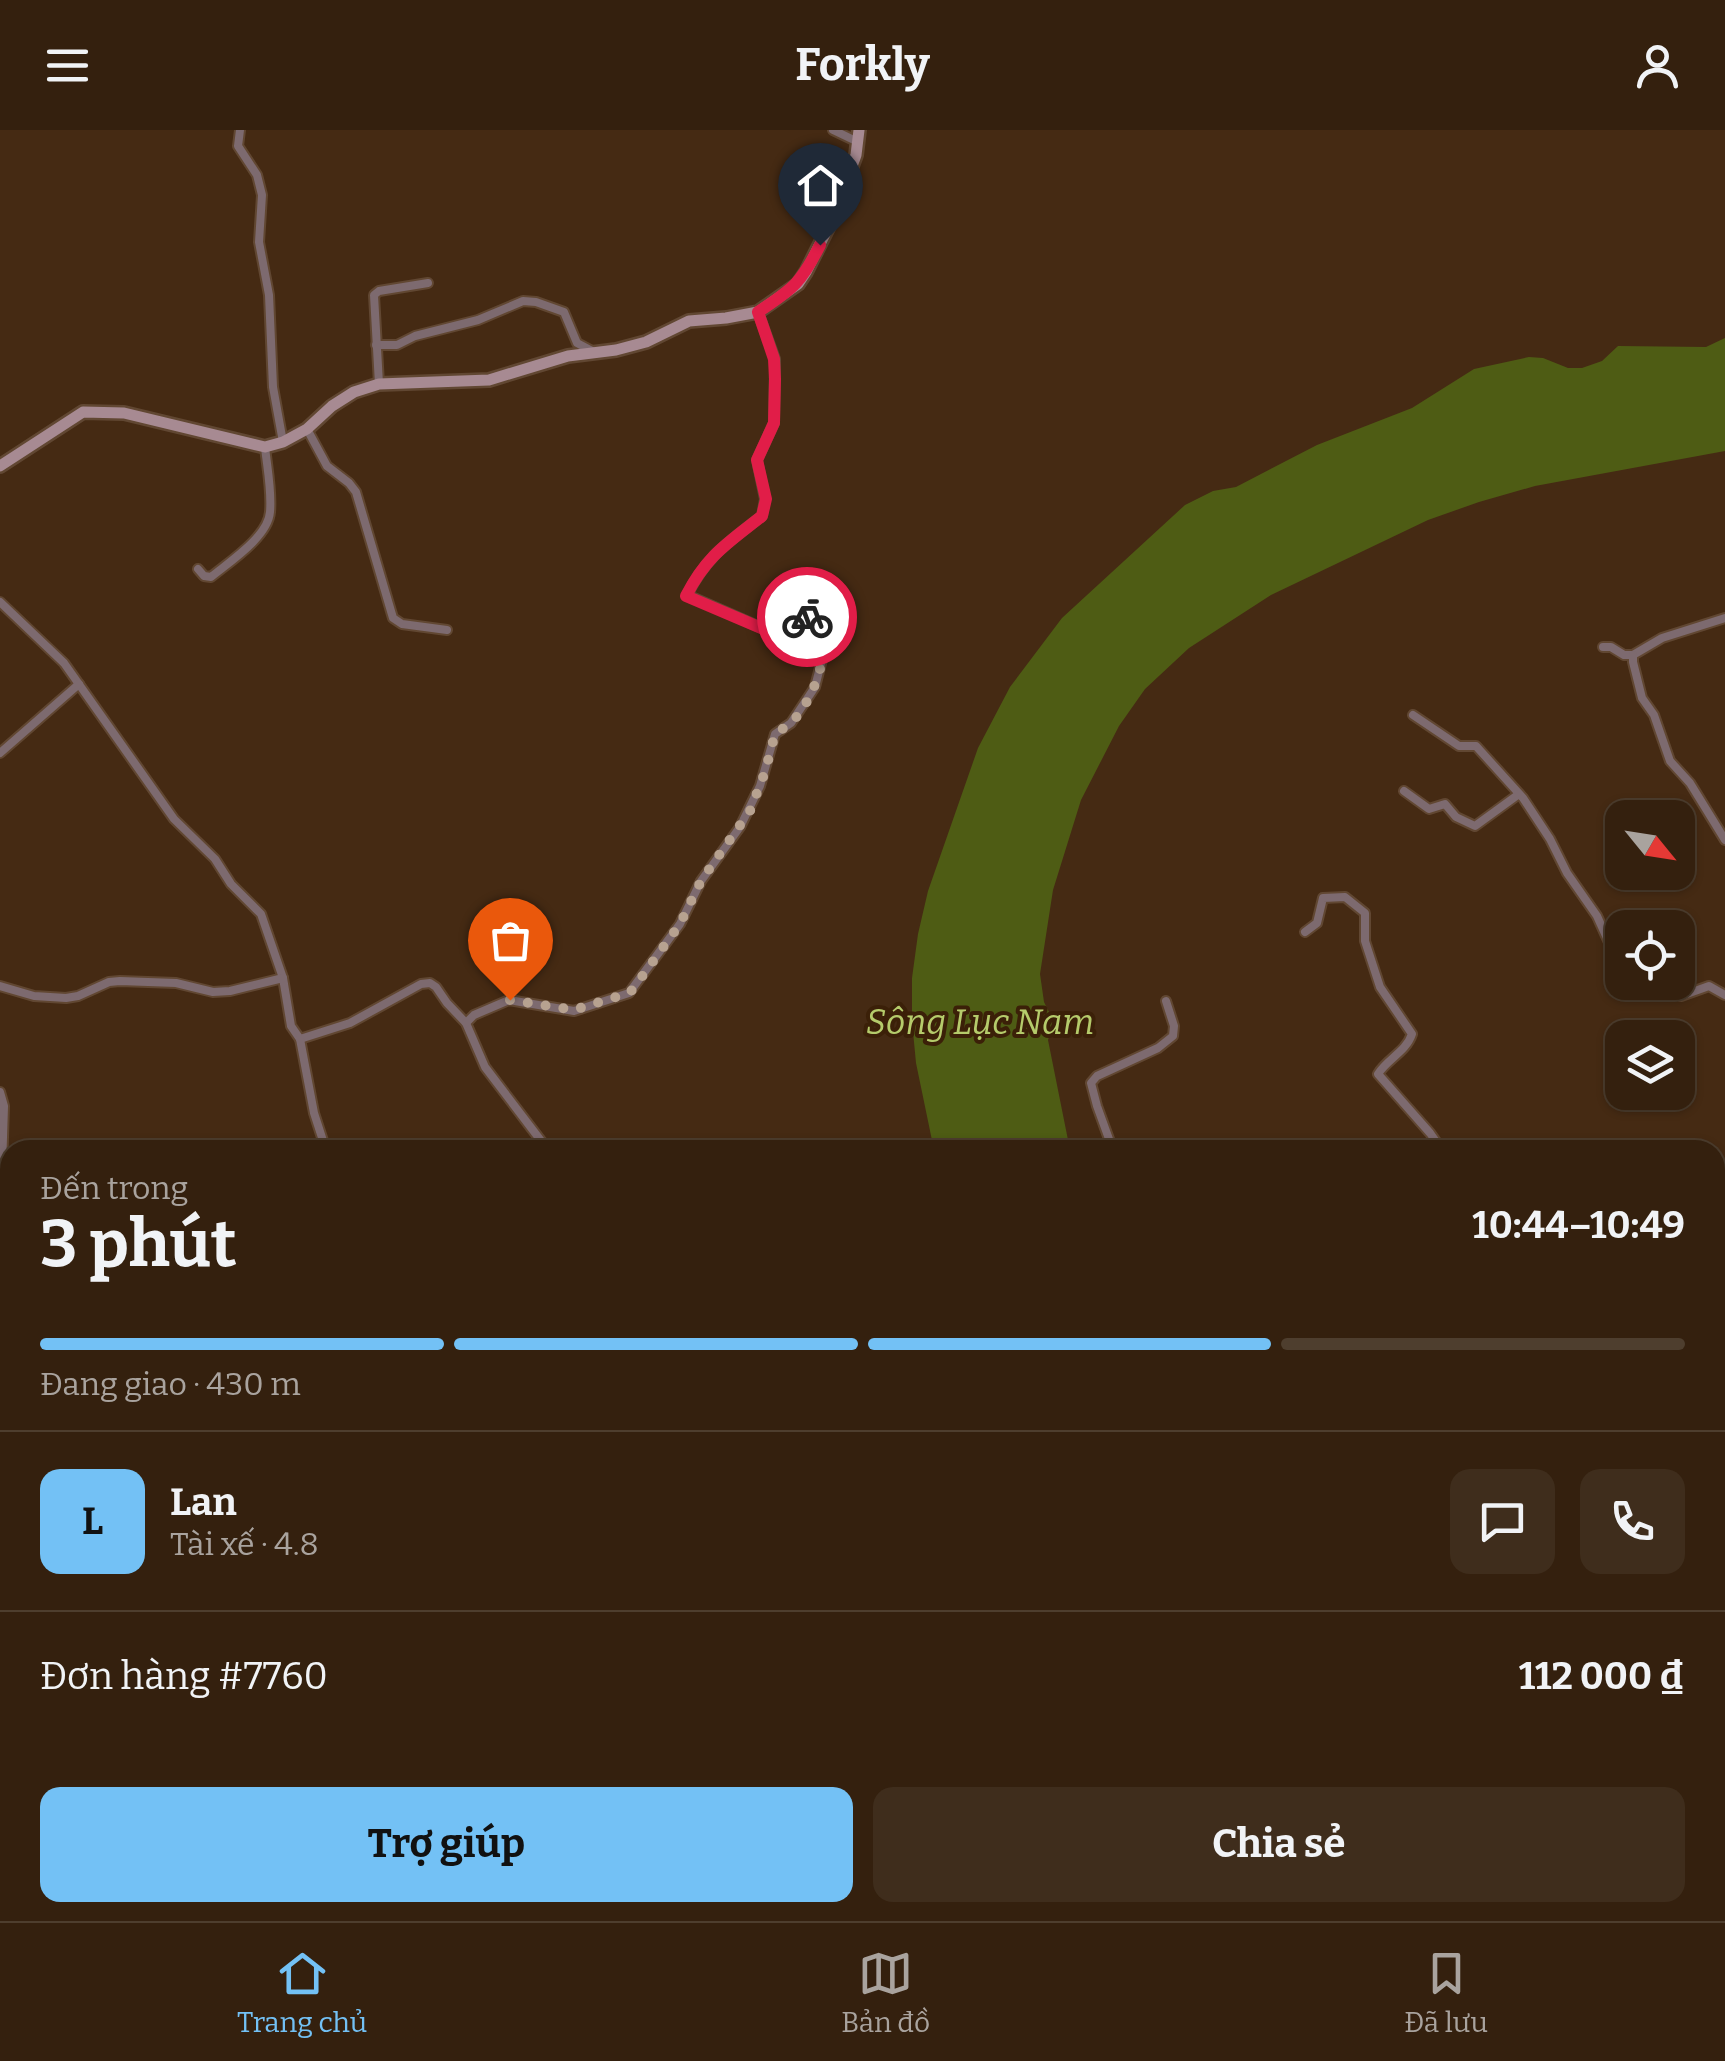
<!DOCTYPE html>
<html lang="vi">
<head>
<meta charset="utf-8">
<style>
	:root { --surface:#34200e; --page:#3f2d1c; --text:#f1f3f6; --muted:#a9a39e; --line:#4e3e2e; --accent:#73c1f5 }
	body { margin:0; font-family:Bitter,serif; background:var(--page); color:var(--text); height:100vh; display:flex; flex-direction:column; font-size:38px; white-space:nowrap }
	* { box-sizing:border-box; margin:0 }
	p { font-size:32px; color:var(--muted) }
	.icon { flex:none; width:55px; height:55px; fill:none; stroke:currentColor; stroke-width:2; stroke-linecap:round; stroke-linejoin:round }
	.map { position:relative; flex:1; overflow:hidden }
	.sheet { position:absolute; left:0px; top:1010px; width:1725px; height:782px; display:flex; flex-direction:column; background:var(--surface); border-radius:30px 30px 0 0; box-shadow:0 2px 8px #0004,0 0 0 2px var(--line) }
	.sheet>* { flex:none }
	.needle { width:65px; rotate:120deg }
	.controls { position:absolute; left:1605px; top:670px; display:grid; gap:20px }
	.controls a { display:grid; place-items:center; width:90px; height:90px; border-radius:20px; background:var(--surface); box-shadow:0 2px 8px #0004,0 0 0 2px var(--line); font-size:50px }
	.pin { position:absolute; display:grid; place-items:center; width:85px; height:85px; color:#fff; margin:-102px -42px; border-radius:50% 50% 50% 0; rotate:-45deg; box-shadow:0 0 10px #0007 }
	.pin .icon { rotate:45deg }
	.courier { position:absolute; display:grid; place-items:center; width:100px; height:100px; margin:-50px; border:8px solid #e11d48; border-radius:50%; background:#fff; color:#222; box-shadow:0 2px 12px #0007 }
	.headline em { font-style:normal; font-weight:700 }
	.headline div { display:flex; flex-direction:column-reverse }
	.headline { display:flex; align-items:center; justify-content:space-between; height:170px; padding:0 40px }
	h1 { font-size:65px; font-weight:700; line-height:75px }
	.bar { display:grid; grid-template-columns:repeat(4,1fr); gap:15px 10px; align-content:center; height:120px; padding:0 40px }
	.bar i { height:12px; border-radius:8px; background:var(--line) }
	.bar .current { background:var(--accent) }
	.bar p { grid-column:span 4 }
	.line { display:flex; align-items:center; gap:25px; padding:0 40px; border-top:2px solid var(--line) }
	.line div { flex:1 }
	.round { display:grid; place-items:center; flex:none; width:105px; height:105px; border-radius:20px; background:var(--page) }
	.button { display:flex; gap:20px; margin-top:auto; padding:20px 40px }
	.button a { flex:1; height:115px; border-radius:20px; background:var(--accent); color:#111; font-size:40px; font-weight:700; line-height:115px; text-align:center }
	.button a+a { background:var(--page); color:var(--text) }
	header { display:flex; justify-content:space-between; align-items:center; height:130px; padding:0 40px; background:var(--surface); font-size:45px; font-weight:700 }
	.tab-bar { display:flex; justify-content:space-around; align-items:center; height:140px; border-top:2px solid var(--line); background:var(--surface); font-size:28px; color:var(--muted) }
	.tab-bar a { display:grid; justify-items:center; gap:5px }
	.tab-bar .current { color:var(--accent) }
	.map>svg:first-child { display:block }
	.water { fill:#4e5c14 }
	.lines { fill:none; stroke-linecap:round; stroke-linejoin:round }
	.river { stroke:#4e5c14; stroke-width:15 }
	.street-casing { stroke:#614732; stroke-width:12 }
	.secondary-casing { stroke:#614732; stroke-width:16 }
	.street { stroke:#7d6a6f; stroke-width:8 }
	.secondary { stroke:#a78a92; stroke-width:11 }
	.done { stroke:#b7a290; stroke-width:10; stroke-dasharray:0 18 }
	.route { stroke:#e11d48; stroke-width:12 }
	.labels { text-anchor:middle; stroke-width:8; stroke-linejoin:round; paint-order:stroke }
	.water-label { font-size:35px; font-style:italic; fill:#b5cb6b; stroke:#3b2008 }
</style>
</head>
<body>
<header><svg class="icon" aria-label="menu" viewBox="0 0 24 24"><path d="M4 6h16M4 12h16M4 18h16"/></svg>Forkly<svg class="icon" aria-label="person" viewBox="0 0 24 24"><circle cx="12" cy="8" r="4"/><path d="M4 21q1-7 8-7t8 7"/></svg></header>
<div class="map">
<svg width="1725" height="1791" viewBox="0 0 1725 1791">
	<rect width="100%" height="100%" fill="#452a13"/>
	<g class="water">
		<path d="M1725,208V321L1535,356L1479,372L1428,390L1271,465L1189,518L1145,559L1119,596L1081,670L1053,760L1040,844L1044,872L1051,886L1052,898L1048,910L1070,1020H934L916,933L912,891V848L918,804L928,761L978,618L1010,557L1062,488L1185,375L1213,361L1236,357L1317,315L1412,278L1474,239L1529,227L1543,228L1568,238H1582L1602,231L1618,216L1706,217Z"/>
		<path d="M1715,1597L1725,1600V1728L1715,1725Z"/>
	</g>
	<g class="lines">
		<path class="river" d="M1299,1791L1311,1782"/>
		<g class="street-casing">
			<g id="street">
				<path d="M240,0L238,16L257,45L262,65L259,112L269,165L273,257L283,312"/>
				<path d="M833,0L858,12"/>
				<path d="M376,215H397L415,206L478,190L523,171L536,172L564,182L577,213L594,222"/>
				<path d="M379,254L374,165L379,161L428,153"/>
				<path d="M307,299L327,336L349,353L356,362L393,488L402,494L447,500"/>
				<path d="M198,439L204,446L211,447C229,432 268,407 270,382C272,361 267,337 265,317"/>
				<path d="M0,472L64,533L174,689L215,729L231,754L261,784L283,848L291,896L300,909L350,893L421,854L430,853L436,857L447,873L466,893L485,937L548,1020"/>
				<path d="M1603,517H1611L1624,525H1633L1662,508L1725,488"/>
				<path d="M1633,525V532L1642,568L1654,585L1670,631L1690,653L1725,710"/>
				<path d="M1413,585L1459,616H1476L1523,668L1550,709L1567,743L1597,786L1617,830L1622,834"/>
				<path d="M0,623L79,554"/>
				<path d="M1404,661L1429,679L1445,674L1456,687L1475,696L1519,664"/>
				<path d="M1305,802L1317,793L1323,768L1345,767L1365,783V811L1380,857L1412,904C1406,922 1387,929 1378,944L1430,1003L1442,1020"/>
				<path d="M1662,852L1681,866L1709,856L1725,865"/>
				<path d="M0,856L34,866L66,868L78,866L109,852L120,851L176,853L213,862L230,861L283,848"/>
				<path d="M466,893L474,885L509,870L574,881L629,863L680,794L701,751L740,697L760,656L775,604L791,593L815,557L826,514L832,462L829,457L821,458L808,481L801,510L796,513L687,465C707,426 728,412 762,386L765,369L757,330L774,293L775,239V229L758,182"/>
				<path d="M300,909L314,983L326,1020"/>
				<path d="M0,962L4,976L2,1038"/>
				<path d="M79,1020C89,1016 100,1010 108,1020"/>
				<path d="M1102,1020L1109,1009L1097,976L1091,953L1097,946L1158,918L1173,906L1174,896L1166,871"/>
				<path d="M1715,1233L1725,1238"/>
				<path d="M0,1423L10,1428"/>
				<path d="M1715,1570L1725,1573"/>
				<path d="M1387,1782L1388,1791"/>
				<path d="M317,1791L319,1782"/>
			</g>
		</g>
		<g class="secondary-casing">
			<path id="secondary" d="M0,336L83,282L124,283L265,317L283,312L307,299L332,276L354,262L379,254L489,250L568,226L616,220L646,212L689,191L726,188L758,182L798,154L806,142L833,88L856,25L859,0"/>
		</g>
		<use href="#street" class="street"/>
		<use href="#secondary" class="secondary"/>
	</g>
	<g class="lines">
		<path class="done" d="M510,870L574,880L629,863L633,859L680,794L701,751L750,681L765,642L775,604C781,599 789,596 794,590C826,552 825,508 832,462L829,457L821,458L813,468L807,487"/>
		<path class="route" d="M807,487L800,510L796,513L686,466C707,425 728,413 762,386L766,369L757,330L774,293L775,249L774,229L758,182C793,159 801,153 820,115"/>
	</g>
	<g class="labels">
		<g class="water-label">
			<text x="980" y="904">Sông Lục Nam</text>
		</g>
	</g>
</svg>
<div class="controls">
<a><svg class="needle" viewBox="-14 -14 28 28"><path d="M0-13l5 13h-10z" fill="#e53935"/><path d="M0 13l5-13h-10z" fill="#a9a39e"/></svg></a>
<a><svg class="icon" aria-label="locate" viewBox="0 0 24 24"><circle cx="12" cy="12" r="6"/><path d="M12 2v4M12 18v4M2 12h4M18 12h4"/></svg></a>
<a><svg class="icon" aria-label="layers" viewBox="0 0 24 24"><path d="M12 4l9 5-9 5-9-5zM3 14l9 5 9-5"/></svg></a>
</div>
<div class="pin" style="left:510px;top:870px;background:#ea580c"><svg class="icon" aria-label="bag" viewBox="0 0 24 24"><path d="M5 8h14l-1 12H6zM9 8a3 3 0 0 1 6 0"/></svg></div>
<div class="pin" style="left:820px;top:115px;background:#1f2937"><svg class="icon" aria-label="home" viewBox="0 0 24 24"><path d="M3 11l9-7 9 7M6 9v11h12V9"/></svg></div>
<div class="courier" style="left:807px;top:487px"><svg class="icon" aria-label="bike" viewBox="0 0 24 24"><circle cx="6" cy="16" r="4"/><circle cx="18" cy="16" r="4"/><path d="M6 16l4-8h5l3 8M10 8l3 8H6M13 5h3"/></svg></div>
<section class="sheet">
<div class="headline"><div><h1>3 phút</h1><p>Đến trong</p></div><em>10:44–10:49</em></div>
<div class="bar"><i class="current"></i><i class="current"></i><i class="current"></i><i></i><p>Đang giao · 430 m</p></div>
<div class="line" style="height:180px"><b class="round" style="background:var(--accent);color:#111">L</b><div><b>Lan</b><p>Tài xế · 4.8</p></div><a class="round"><svg class="icon" aria-label="chat" viewBox="0 0 24 24"><path d="M4 5h16v11H9l-5 4z"/></svg></a><a class="round"><svg class="icon" aria-label="phone" viewBox="0 0 24 24"><path d="M5 4h4l2 5-3 2q2 4 5 5l2-3 5 2v4C11 20 4 13 5 4z"/></svg></a></div>
<div class="line" style="height:130px"><div>Đơn hàng #7760</div><b>112 000 ₫</b></div>
<div class="button"><a>Trợ giúp</a><a>Chia sẻ</a></div>
</section>
</div>
<nav class="tab-bar">
<a class="current"><svg class="icon" aria-label="home" viewBox="0 0 24 24"><path d="M3 11l9-7 9 7M6 9v11h12V9"/></svg>Trang chủ</a>
<a><svg class="icon" aria-label="map" viewBox="0 0 24 24"><path d="M3 6l6-2 6 2 6-2v14l-6 2-6-2-6 2zM9 4v14M15 6v14"/></svg>Bản đồ</a>
<a><svg class="icon" aria-label="saved" viewBox="0 0 24 24"><path d="M7 4h10v16l-5-4-5 4z"/></svg>Đã lưu</a>
</nav>
</body>
</html>
